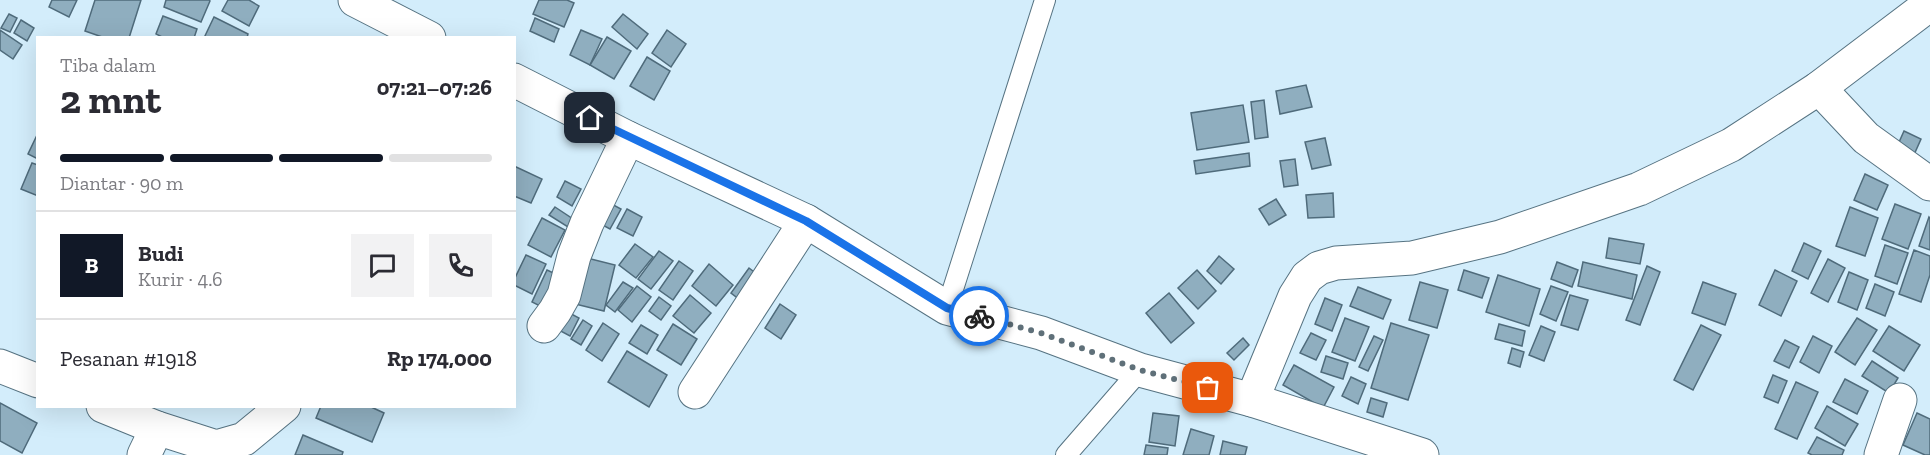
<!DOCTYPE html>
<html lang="id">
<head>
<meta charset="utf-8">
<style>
	:root { --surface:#fff; --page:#f2f2f3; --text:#2b2b33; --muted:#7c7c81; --line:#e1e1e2; --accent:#111827 }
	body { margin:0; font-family:"Zilla Slab",serif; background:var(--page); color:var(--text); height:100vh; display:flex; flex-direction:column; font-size:22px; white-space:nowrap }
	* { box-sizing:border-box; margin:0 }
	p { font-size:20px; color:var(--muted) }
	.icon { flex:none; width:33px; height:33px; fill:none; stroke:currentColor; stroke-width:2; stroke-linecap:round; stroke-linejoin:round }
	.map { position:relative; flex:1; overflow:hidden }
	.details { position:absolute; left:36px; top:36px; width:480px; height:372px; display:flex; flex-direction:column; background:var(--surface); border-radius:0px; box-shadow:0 6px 24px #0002 }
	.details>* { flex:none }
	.pin { position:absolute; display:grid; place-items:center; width:51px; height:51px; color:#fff; margin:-26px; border-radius:12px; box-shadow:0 3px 9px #0006 }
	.courier { position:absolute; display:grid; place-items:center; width:60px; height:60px; margin:-30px; border:4px solid #1a73e8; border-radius:50%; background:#fff; color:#222; box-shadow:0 2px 8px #0007 }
	.overview em { font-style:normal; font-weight:700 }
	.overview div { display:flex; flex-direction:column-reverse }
	.overview { display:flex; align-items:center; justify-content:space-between; height:102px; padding:0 24px }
	h1 { font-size:39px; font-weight:700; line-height:45px }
	.bar { display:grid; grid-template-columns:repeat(4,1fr); gap:9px 6px; align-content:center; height:72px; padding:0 24px }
	.bar i { height:8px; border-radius:4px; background:var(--line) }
	.bar .selected { background:var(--accent) }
	.bar p { grid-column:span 4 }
	.line { display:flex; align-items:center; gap:15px; padding:0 24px; border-top:2px solid var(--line) }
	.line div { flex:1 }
	.round { display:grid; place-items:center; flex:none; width:63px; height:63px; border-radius:0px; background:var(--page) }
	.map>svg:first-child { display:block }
	.building { fill:#8faebf; stroke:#4f6b7b; stroke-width:1.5 }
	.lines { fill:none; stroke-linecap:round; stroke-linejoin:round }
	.service-casing { stroke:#567382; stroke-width:22 }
	.minor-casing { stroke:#567382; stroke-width:35 }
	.primary-casing { stroke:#567382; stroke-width:35 }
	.service { stroke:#fff; stroke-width:20 }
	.minor { stroke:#fff; stroke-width:33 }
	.primary { stroke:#fff; stroke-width:33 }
	.done { stroke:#5f7079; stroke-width:6; stroke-dasharray:0 10.8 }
	.route { stroke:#1a73e8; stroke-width:8 }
</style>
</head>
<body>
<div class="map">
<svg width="1930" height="455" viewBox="0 0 1930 455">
	<rect width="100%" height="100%" fill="#d3edfb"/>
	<g class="building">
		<path d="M52,0H77L69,17L49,7Z"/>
		<path d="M95,0H141L129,38H105L85,31Z"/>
		<path d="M166,0H209L210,1L201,22L164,7Z"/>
		<path d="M228,0H249L259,6L249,26L222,11Z"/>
		<path d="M539,0H567L574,3L564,27L533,14Z"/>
		<path d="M9,14L17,18L10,32L1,28Z"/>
		<path d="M623,14L648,34L637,49L612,27Z"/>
		<path d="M163,16L197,29L194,38H164L156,34Z"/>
		<path d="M214,17L248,34L247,38H204Z"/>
		<path d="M535,18L559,29L554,42L530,31Z"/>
		<path d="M21,20L34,28L27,41L14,33Z"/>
		<path d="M0,30L22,45L13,59L0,50Z"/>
		<path d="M581,30L602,39L590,65L570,55Z"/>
		<path d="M667,30L686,44L671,67L652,53Z"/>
		<path d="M607,37L631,51L614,79L590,65Z"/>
		<path d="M647,57L670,71L654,100L630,86Z"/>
		<path d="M1306,85L1312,107L1280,114L1276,91Z"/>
		<path d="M1264,100L1268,137L1255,139L1251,102Z"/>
		<path d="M1243,105L1249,142L1197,150L1191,113Z"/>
		<path d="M1904,131L1921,139L1913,157L1896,149Z"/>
		<path d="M38,133V159L28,154Z"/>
		<path d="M1325,138L1331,165L1312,169L1305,142Z"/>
		<path d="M1249,153L1250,166L1196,174L1194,161Z"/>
		<path d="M1295,159L1298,185L1284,187L1280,161Z"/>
		<path d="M32,163L38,165V196L21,189Z"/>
		<path d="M514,166L542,179L531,203L514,196Z"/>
		<path d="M1865,174L1888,185L1877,210L1854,200Z"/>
		<path d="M565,181L581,189L572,206L557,197Z"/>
		<path d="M1333,193L1334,217L1308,218L1306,195Z"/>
		<path d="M1276,199L1286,215L1269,225L1259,209Z"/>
		<path d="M606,201L621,209L610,229L595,221Z"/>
		<path d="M1895,204L1921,214L1908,249L1882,239Z"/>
		<path d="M555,207L573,219L568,227L549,215Z"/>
		<path d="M1850,207L1878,218L1865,256L1836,246Z"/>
		<path d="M627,209L642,217L633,236L617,228Z"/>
		<path d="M1929,217L1930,218V250L1919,246Z"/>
		<path d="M542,218L565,230L551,257L528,245Z"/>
		<path d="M1609,238L1644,244L1640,264L1606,258Z"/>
		<path d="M1804,243L1821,251L1808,279L1792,271Z"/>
		<path d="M635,244L653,257L636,278L619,265Z"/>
		<path d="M1885,245L1908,253L1897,284L1875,276Z"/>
		<path d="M1914,250L1930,256V275L1921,302L1899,294Z"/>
		<path d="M659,251L673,261L651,289L638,279Z"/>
		<path d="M526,255L546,264L532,294L514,285V280Z"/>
		<path d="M579,256L615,265L604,311L567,302Z"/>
		<path d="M1219,256L1234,269L1221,284L1207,271Z"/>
		<path d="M1828,259L1845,268L1828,302L1811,293Z"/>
		<path d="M679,261L693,271L673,300L659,290Z"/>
		<path d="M1557,262L1578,270L1572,287L1551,279Z"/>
		<path d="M1583,262L1637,275L1632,299L1578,286Z"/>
		<path d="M709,264L733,285L716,306L692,286Z"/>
		<path d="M1647,266L1660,272L1640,325L1626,320Z"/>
		<path d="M749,268L762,278L744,303L731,293Z"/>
		<path d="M547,270L562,277L546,309L532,302Z"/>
		<path d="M1197,270L1216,291L1198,309L1178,288Z"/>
		<path d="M1464,270L1489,278L1482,298L1458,290Z"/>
		<path d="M1775,270L1797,281L1781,316L1759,305Z"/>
		<path d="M1849,272L1868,280L1857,310L1838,302Z"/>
		<path d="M1498,275L1540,289L1529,326L1486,312Z"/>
		<path d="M623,282L633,288L615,312L606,305Z"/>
		<path d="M1420,282L1448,290L1437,328L1409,320Z"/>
		<path d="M1703,282L1736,294L1725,325L1692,313Z"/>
		<path d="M1875,284L1894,292L1885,316L1866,308Z"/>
		<path d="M637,286L651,297L632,322L618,310Z"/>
		<path d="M1551,286L1568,292L1556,321L1540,314Z"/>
		<path d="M1358,287L1391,300L1383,319L1350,306Z"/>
		<path d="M1169,293L1194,323L1171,343L1146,313Z"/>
		<path d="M690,295L711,313L694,333L673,316Z"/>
		<path d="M1570,295L1588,300L1578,330L1561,325Z"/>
		<path d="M659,297L671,306L661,320L649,311Z"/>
		<path d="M1325,298L1342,305L1332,331L1315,324Z"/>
		<path d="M780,304L796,315L781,339L765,328Z"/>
		<path d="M562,309L579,318L570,336L553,327Z"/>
		<path d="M1345,318L1369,327L1355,361L1332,352Z"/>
		<path d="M1857,318L1877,330L1855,365L1835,352Z"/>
		<path d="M583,320L592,326L581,345L571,339Z"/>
		<path d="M603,323L619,334L602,361L586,350Z"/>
		<path d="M1391,323L1429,335L1408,400L1371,388Z"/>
		<path d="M673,324L697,339L681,365L657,350Z"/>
		<path d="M1499,324L1525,331L1522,346L1495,339Z"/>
		<path d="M641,325L658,335L647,354L629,343Z"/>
		<path d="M1701,325L1721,335L1693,390L1674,380Z"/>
		<path d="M1541,326L1555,332L1544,361L1529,355Z"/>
		<path d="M1889,326L1920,345L1904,371L1873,351Z"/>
		<path d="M1311,333L1326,340L1316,360L1300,353Z"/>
		<path d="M1374,336L1383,340L1368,371L1359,367Z"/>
		<path d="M1813,336L1832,346L1819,373L1800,362Z"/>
		<path d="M1243,338L1249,345L1234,360L1227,353Z"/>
		<path d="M1785,340L1799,347L1789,368L1774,361Z"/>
		<path d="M1512,348L1524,352L1520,367L1508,363Z"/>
		<path d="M627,351L667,375L649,407L608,382Z"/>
		<path d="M1326,356L1348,363L1343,379L1321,372Z"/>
		<path d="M1872,361L1898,378L1889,393L1862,376Z"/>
		<path d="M1294,365L1334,387L1323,408L1283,385Z"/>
		<path d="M1773,375L1787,381L1778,403L1764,397Z"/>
		<path d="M1351,377L1366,384L1358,404L1342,396Z"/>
		<path d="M1845,379L1868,391L1857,414L1833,402Z"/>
		<path d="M1796,382L1818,392L1797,439L1775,429Z"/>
		<path d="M1371,398L1387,403L1383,417L1367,412Z"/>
		<path d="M0,403L37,423L22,453L0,441Z"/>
		<path d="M321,406H369L384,413L372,442L316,418Z"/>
		<path d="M1827,406L1858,424L1845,446L1815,428Z"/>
		<path d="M1153,413L1179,416L1175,446L1149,442Z"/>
		<path d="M1917,413L1930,419V455H1925L1903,445Z"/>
		<path d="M1191,429L1214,436L1209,455H1183Z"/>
		<path d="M303,435L343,452L342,455H295Z"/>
		<path d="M1817,437L1844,450L1842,455H1812L1808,453Z"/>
		<path d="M1223,441L1247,447L1245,455H1220Z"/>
		<path d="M1146,445L1168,448L1167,455H1144Z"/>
	</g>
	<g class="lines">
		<g class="service-casing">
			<g id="service">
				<path d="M947,308L1045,0"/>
				<path d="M1066,455L1140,370"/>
			</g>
		</g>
		<g class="minor-casing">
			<g id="minor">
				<path d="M1819,88L1866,138L1930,184"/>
				<path d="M544,326L555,311L564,295L574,256L587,223L628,138"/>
				<path d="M0,366L38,381"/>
				<path d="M695,392L806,221"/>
				<path d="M1252,400L1295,296L1307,277L1319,268L1336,263L1412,258L1500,237L1639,189L1731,145L1819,88L1930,4"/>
				<path d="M103,406L157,428L216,447L244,439L284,406"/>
				<path d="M144,455L157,428"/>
				<path d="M1881,455L1900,400"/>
			</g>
		</g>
		<g class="primary-casing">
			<g id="primary">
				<path d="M355,0L429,38"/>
				<path d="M514,80L628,138L806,221L947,308L1041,333L1140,370L1252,400L1422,455"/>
			</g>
		</g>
		<use href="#service" class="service"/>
		<use href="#minor" class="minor"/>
		<use href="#primary" class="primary"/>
	</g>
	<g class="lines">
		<path class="done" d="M979,316L1041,333L1140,370L1208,388"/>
		<path class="route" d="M590,118L806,221L947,308L979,316"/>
	</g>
</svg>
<div class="pin" style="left:1208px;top:388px;background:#ea580c"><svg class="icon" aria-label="bag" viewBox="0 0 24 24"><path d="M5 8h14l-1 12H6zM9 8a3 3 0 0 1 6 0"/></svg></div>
<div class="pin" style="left:590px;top:118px;background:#1f2937"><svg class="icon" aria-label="home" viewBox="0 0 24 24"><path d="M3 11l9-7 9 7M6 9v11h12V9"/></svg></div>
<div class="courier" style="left:979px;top:316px"><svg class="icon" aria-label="bike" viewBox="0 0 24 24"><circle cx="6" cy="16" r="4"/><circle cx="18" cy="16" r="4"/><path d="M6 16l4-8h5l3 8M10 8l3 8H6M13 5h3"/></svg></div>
<section class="details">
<div class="overview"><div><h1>2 mnt</h1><p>Tiba dalam</p></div><em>07:21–07:26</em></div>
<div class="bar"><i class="selected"></i><i class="selected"></i><i class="selected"></i><i></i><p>Diantar · 90 m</p></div>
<div class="line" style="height:108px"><b class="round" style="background:var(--accent);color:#fff">B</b><div><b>Budi</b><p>Kurir · 4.6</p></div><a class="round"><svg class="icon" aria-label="chat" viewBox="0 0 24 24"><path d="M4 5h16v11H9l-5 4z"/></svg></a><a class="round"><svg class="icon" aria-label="phone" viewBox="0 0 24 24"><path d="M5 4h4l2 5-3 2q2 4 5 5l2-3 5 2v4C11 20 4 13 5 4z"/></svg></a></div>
<div class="line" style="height:78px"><div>Pesanan #1918</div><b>Rp 174,000</b></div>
</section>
</div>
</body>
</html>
